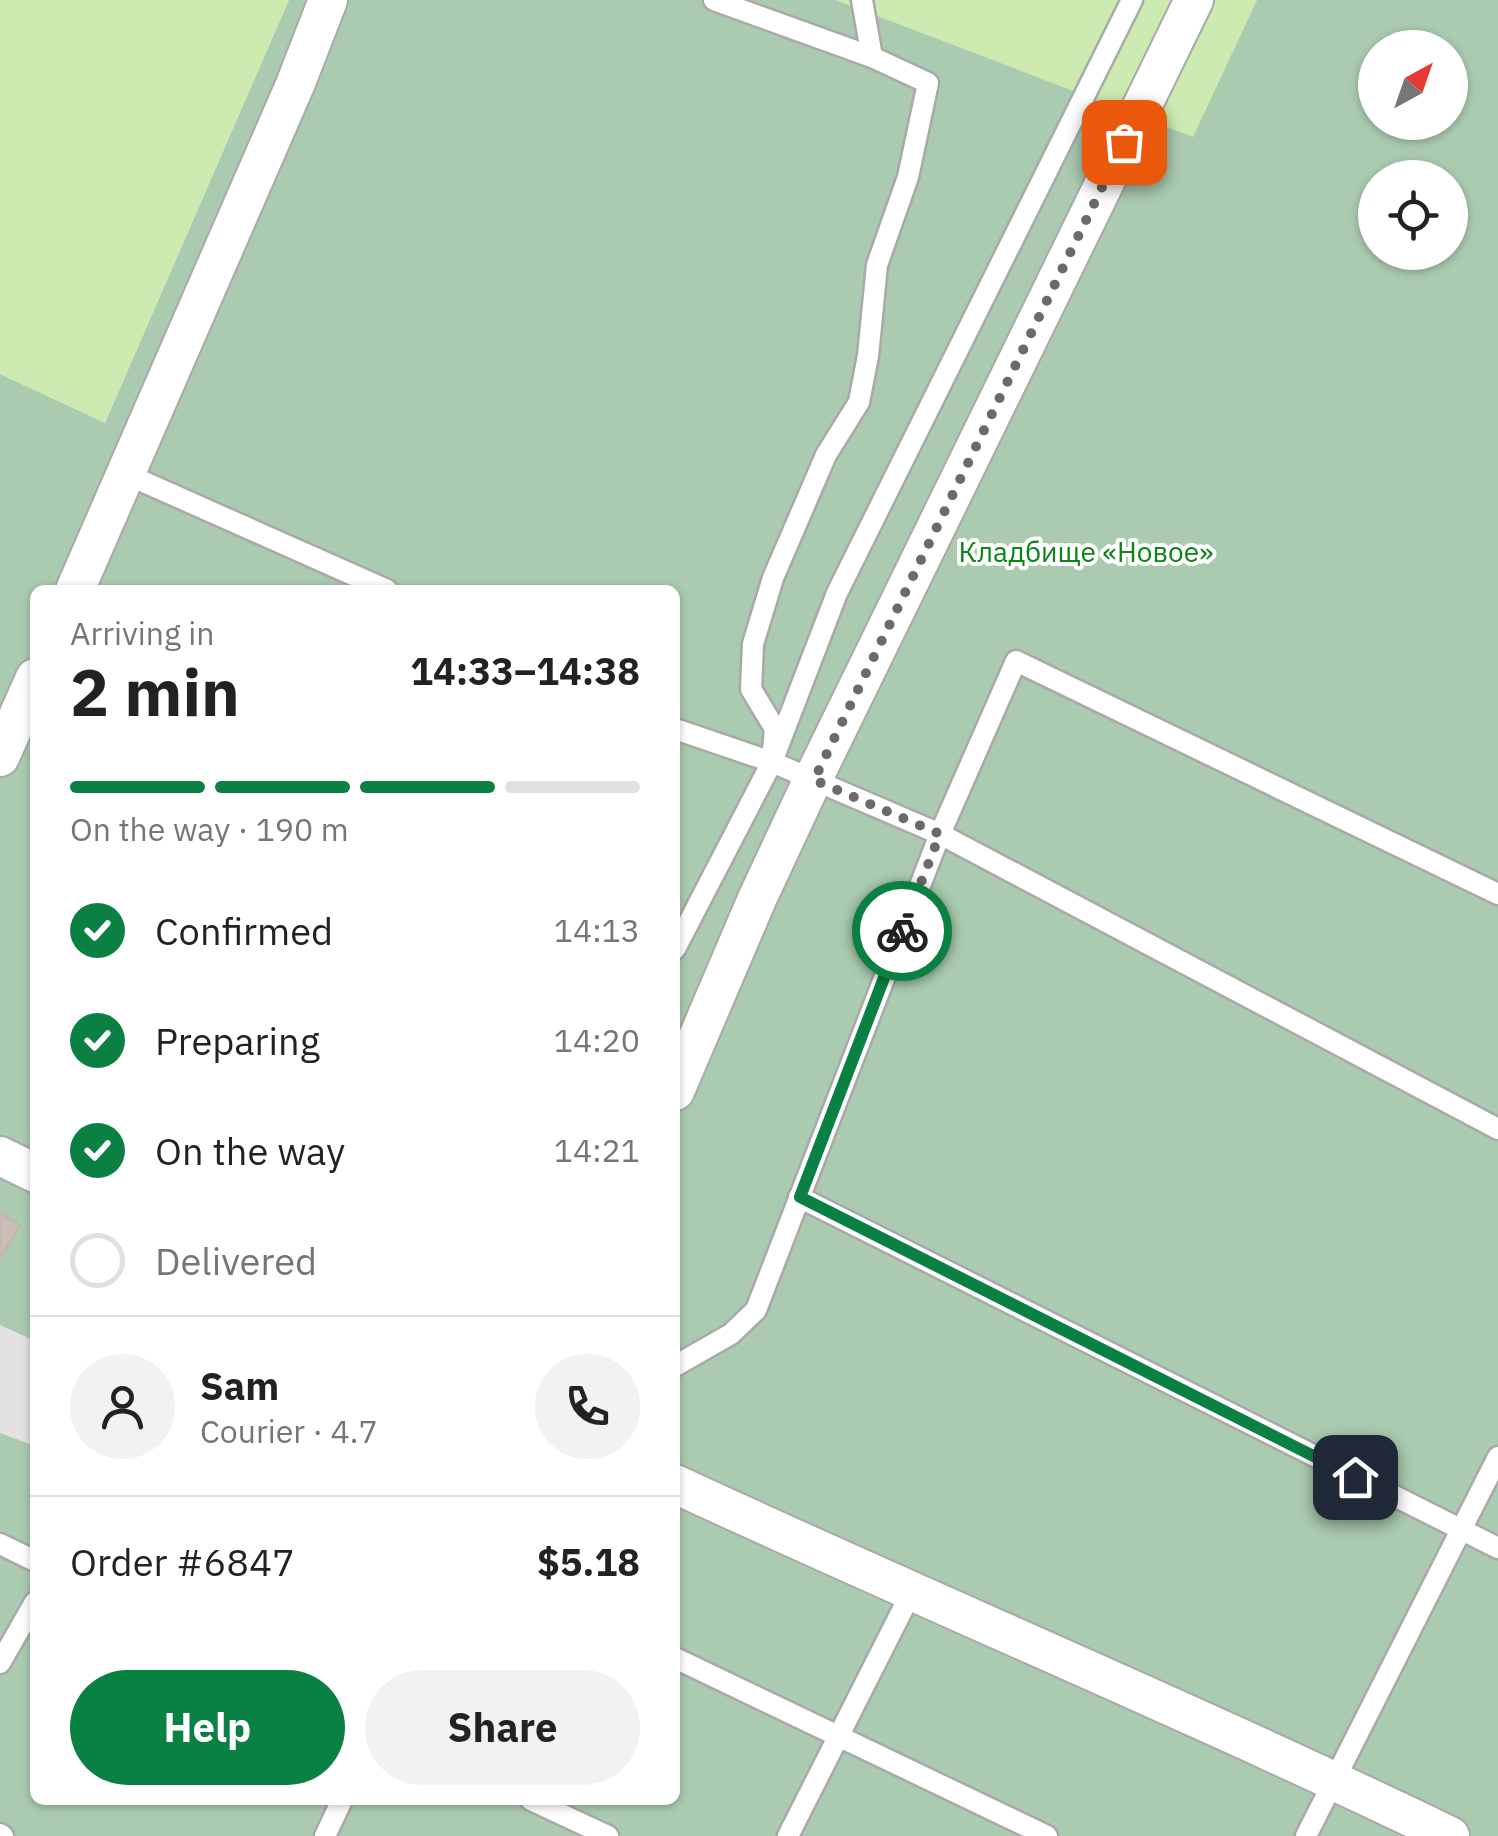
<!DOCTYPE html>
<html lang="en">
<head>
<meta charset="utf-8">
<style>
	:root { --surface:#fff; --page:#f2f2f2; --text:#222; --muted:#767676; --line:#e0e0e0; --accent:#0b8043 }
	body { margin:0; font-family:"IBM Plex Sans",sans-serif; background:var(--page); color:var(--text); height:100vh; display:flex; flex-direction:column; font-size:38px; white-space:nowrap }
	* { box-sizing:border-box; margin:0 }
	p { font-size:32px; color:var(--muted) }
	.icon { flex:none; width:55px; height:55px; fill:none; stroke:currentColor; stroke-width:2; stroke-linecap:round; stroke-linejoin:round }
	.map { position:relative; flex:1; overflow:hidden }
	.drawer { position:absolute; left:30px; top:585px; width:650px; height:1220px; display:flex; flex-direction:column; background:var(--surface); border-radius:15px; box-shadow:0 2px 8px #0004 }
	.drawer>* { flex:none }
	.needle { width:65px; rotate:40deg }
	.controls { position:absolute; left:1358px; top:30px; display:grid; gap:20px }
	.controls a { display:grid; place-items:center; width:110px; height:110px; border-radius:50%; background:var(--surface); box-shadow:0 2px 8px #0004; font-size:50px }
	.pin { position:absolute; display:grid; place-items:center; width:85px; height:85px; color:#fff; margin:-42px; border-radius:20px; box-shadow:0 5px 15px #0006 }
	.courier { position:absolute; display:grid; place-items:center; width:100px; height:100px; margin:-50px; border:8px solid #0b8043; border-radius:50%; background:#fff; color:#222; box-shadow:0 2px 12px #0007 }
	.summary em { font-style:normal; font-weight:700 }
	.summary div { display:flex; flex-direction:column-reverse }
	.summary { display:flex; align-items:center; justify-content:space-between; height:170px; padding:0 40px }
	h1 { font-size:65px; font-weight:700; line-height:75px }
	.bar { display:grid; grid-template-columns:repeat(4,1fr); gap:15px 10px; align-content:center; height:120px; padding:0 40px }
	.bar i { height:12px; border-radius:8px; background:var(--line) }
	.bar .active { background:var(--accent) }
	.bar p { grid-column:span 4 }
	.line { display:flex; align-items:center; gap:25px; padding:0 40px; border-top:2px solid var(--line) }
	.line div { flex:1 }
	.round { display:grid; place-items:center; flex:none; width:105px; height:105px; border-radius:52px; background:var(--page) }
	ol { padding:0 40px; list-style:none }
	li { display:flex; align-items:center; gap:30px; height:110px }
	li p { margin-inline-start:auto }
	li .icon { padding:10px; border-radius:50%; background:var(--accent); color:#fff; stroke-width:4 }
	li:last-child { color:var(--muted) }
	li i { width:55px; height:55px; border:5px solid var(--line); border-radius:50% }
	.primary-button { display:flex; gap:20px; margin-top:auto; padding:20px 40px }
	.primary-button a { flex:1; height:115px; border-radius:60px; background:var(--accent); color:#fff; font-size:40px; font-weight:700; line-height:115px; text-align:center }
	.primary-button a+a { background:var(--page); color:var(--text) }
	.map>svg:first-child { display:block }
	.grass { fill:#cdebb0 }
	.cemetery { fill:#aacbaf; fill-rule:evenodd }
	.parking { fill:#e2e2e2 }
	.building { fill:#c7bfb8; stroke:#c4b6ab; stroke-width:2.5 }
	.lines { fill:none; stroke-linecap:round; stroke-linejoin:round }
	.service-casing { stroke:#a9a9a9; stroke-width:25 }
	.minor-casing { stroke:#a9a9a9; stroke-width:42 }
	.service { stroke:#fff; stroke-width:20 }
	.minor { stroke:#fff; stroke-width:38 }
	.done { stroke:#6b6a68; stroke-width:10; stroke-dasharray:0 18 }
	.route { stroke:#0b8043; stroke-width:12 }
	.labels { text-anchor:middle; stroke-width:8; stroke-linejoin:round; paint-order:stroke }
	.park-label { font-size:28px; fill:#0c8416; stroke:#fff }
</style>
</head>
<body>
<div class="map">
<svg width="1498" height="1836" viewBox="0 0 1498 1836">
	<rect width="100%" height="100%" fill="#f2efe9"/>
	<g class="grass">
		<path d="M0,0H289L105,423L0,374Z"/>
		<path d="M836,0H1257L1194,138Z"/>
	</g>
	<path class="cemetery" d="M289,0H836L1193,137L1257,0H1498V1836H0V374L105,423ZM1375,48H1450V122H1375ZM1375,178H1450V252H1375ZM35,590H675V1800H35Z"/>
	<path class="parking" d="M0,1325L35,1341V1446L0,1433Z"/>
	<path class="building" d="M0,1213L20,1225L2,1256L0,1255Z"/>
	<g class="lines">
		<g class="service-casing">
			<g id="service">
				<path d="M714,0L872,57"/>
				<path d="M126,474L387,590"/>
				<path d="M675,729L772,762L940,834L1498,1129"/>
				<path d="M773,750L775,729L751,689L753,644L773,578L826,455L859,402L868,356L877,265L908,177L928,83L872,57L862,0"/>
				<path d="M675,949L772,762L837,593L1132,0"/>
				<path d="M799,1197L1498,1548"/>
				<path d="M675,1366L731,1334L756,1310L940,834L1016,661L1498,894"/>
				<path d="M0,1544L35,1561"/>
				<path d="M675,1658L1047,1836"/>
				<path d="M0,1663L35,1602"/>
				<path d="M531,1800L608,1836"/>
				<path d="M0,1834L3,1836"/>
				<path d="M325,1836L342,1800"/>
				<path d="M788,1836L911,1593"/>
				<path d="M1306,1836L1498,1457"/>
			</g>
		</g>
		<g class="minor-casing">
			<g id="minor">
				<path d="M75,590L295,85L328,0"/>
				<path d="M0,757L35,678"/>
				<path d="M675,1091L757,899L813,779L1194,0"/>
				<path d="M0,1156L35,1173"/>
				<path d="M675,1484C932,1603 1195,1713 1450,1836"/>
			</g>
		</g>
		<use href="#service" class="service"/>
		<use href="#minor" class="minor"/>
	</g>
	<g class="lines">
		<path class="done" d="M902,931L940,834L814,780L1124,142"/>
		<path class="route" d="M902,931L800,1197L1355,1477"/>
	</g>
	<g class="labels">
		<g class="park-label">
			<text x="1086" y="562">Кладбище «Новое»</text>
		</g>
	</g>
</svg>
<div class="controls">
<a><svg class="needle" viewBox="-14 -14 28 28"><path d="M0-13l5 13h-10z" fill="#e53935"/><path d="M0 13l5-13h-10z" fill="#767676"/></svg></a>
<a><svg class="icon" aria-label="locate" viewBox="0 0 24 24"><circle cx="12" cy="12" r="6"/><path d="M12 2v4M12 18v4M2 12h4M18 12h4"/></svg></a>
</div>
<div class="pin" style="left:1124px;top:142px;background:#ea580c"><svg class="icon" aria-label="bag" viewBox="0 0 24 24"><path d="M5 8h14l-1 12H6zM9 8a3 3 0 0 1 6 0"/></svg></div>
<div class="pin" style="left:1355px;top:1477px;background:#1f2937"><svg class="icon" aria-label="home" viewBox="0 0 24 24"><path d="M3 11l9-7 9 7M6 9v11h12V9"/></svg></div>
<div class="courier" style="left:902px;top:931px"><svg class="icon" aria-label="bike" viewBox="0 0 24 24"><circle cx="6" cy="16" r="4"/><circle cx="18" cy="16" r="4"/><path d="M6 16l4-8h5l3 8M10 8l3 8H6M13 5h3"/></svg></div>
<section class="drawer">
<div class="summary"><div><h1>2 min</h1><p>Arriving in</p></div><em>14:33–14:38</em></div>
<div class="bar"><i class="active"></i><i class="active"></i><i class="active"></i><i></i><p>On the way · 190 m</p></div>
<ol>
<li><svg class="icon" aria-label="check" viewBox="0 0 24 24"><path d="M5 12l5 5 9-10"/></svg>Confirmed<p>14:13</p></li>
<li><svg class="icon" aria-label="check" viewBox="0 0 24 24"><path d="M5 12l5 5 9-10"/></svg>Preparing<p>14:20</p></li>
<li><svg class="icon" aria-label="check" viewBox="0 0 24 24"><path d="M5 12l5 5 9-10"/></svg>On the way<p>14:21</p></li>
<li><i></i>Delivered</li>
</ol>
<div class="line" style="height:180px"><a class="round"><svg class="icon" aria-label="person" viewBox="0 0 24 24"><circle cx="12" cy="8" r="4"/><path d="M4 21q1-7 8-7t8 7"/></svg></a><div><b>Sam</b><p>Courier · 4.7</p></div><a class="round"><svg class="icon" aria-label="phone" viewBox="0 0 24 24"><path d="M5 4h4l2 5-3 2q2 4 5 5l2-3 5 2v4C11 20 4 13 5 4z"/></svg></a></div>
<div class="line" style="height:130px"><div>Order #6847</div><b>$5.18</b></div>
<div class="primary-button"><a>Help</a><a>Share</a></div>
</section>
</div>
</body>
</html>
